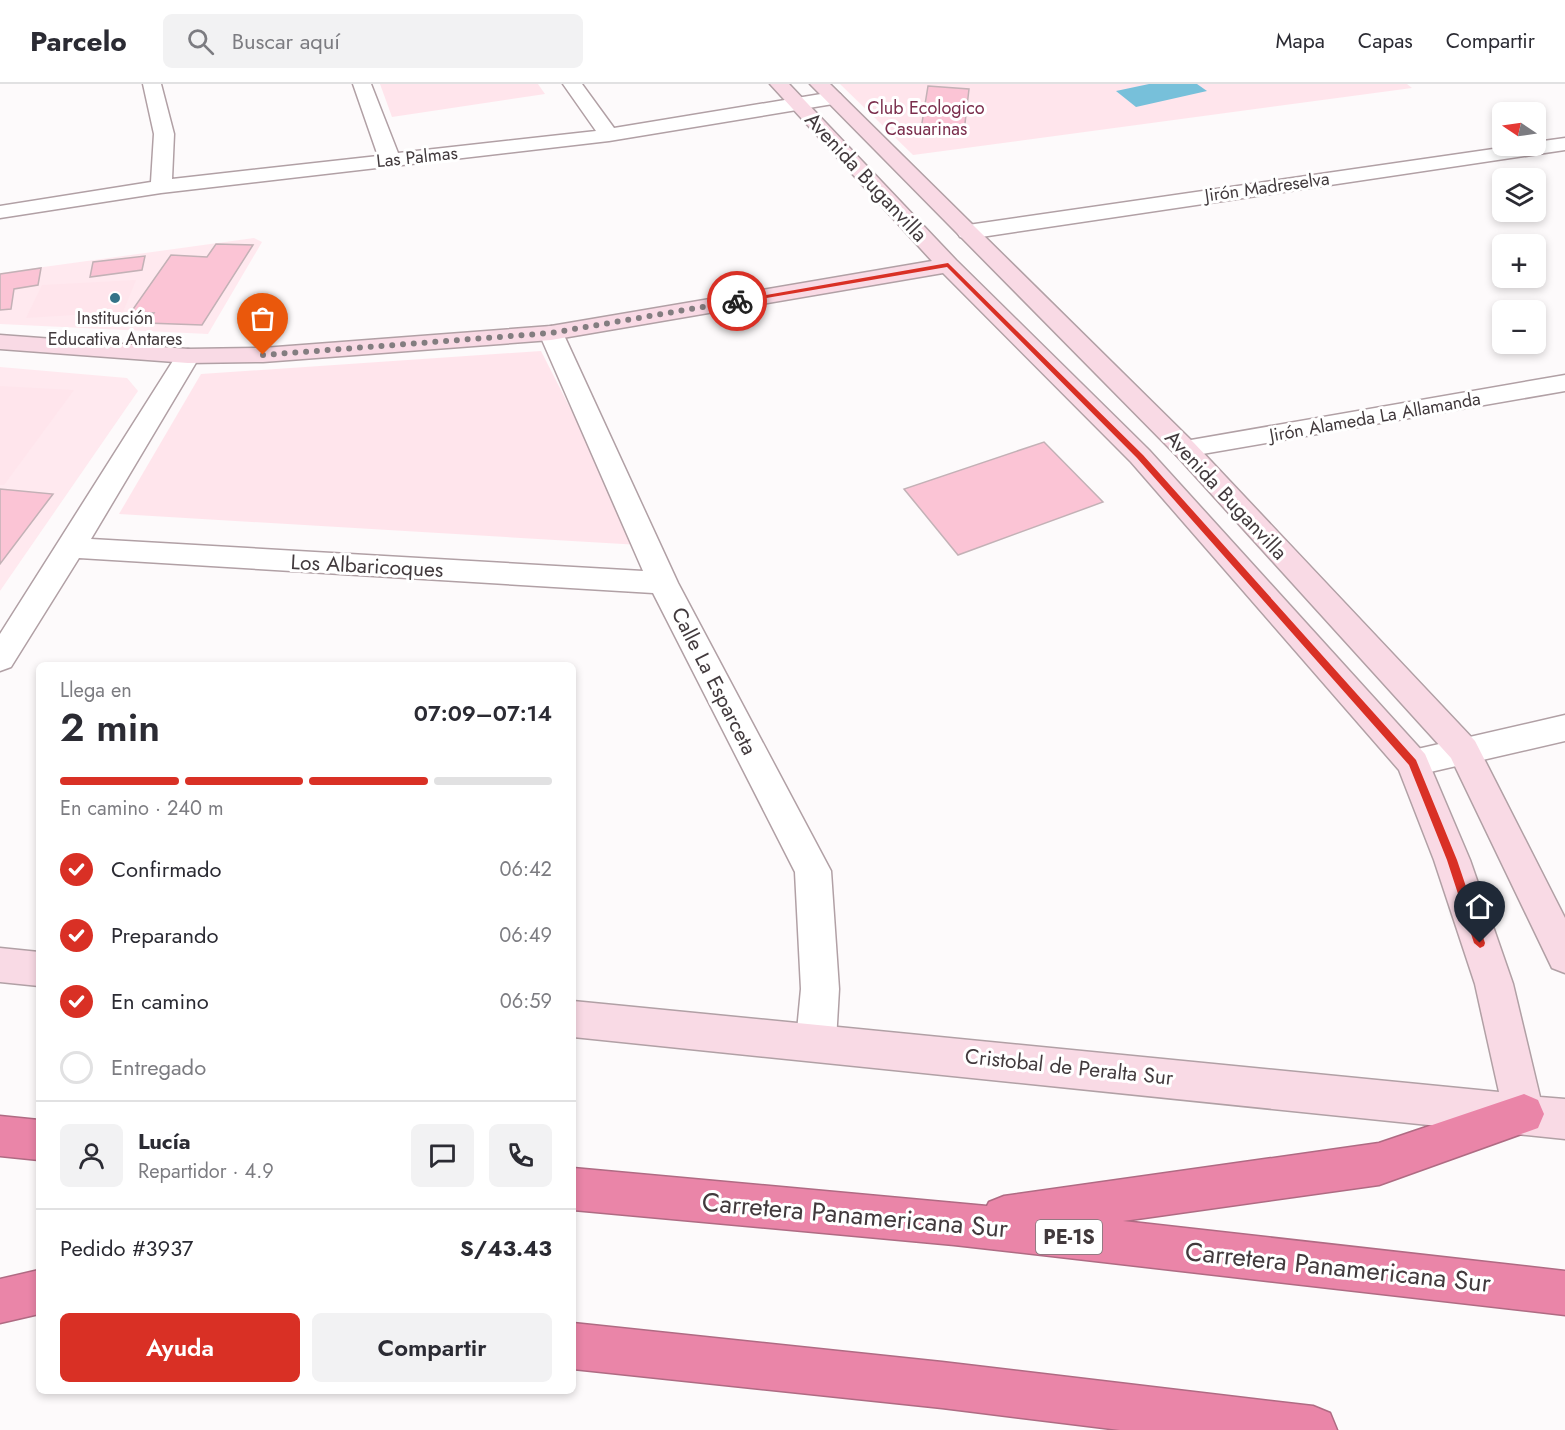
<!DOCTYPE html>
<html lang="es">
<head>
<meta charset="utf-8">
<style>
	:root { --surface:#fff; --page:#f2f2f3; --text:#2b2b33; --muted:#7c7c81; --line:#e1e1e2; --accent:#d93025 }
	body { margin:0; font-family:Jost,sans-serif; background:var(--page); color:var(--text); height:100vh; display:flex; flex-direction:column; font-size:22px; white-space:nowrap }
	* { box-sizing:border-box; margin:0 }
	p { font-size:20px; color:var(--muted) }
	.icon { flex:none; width:33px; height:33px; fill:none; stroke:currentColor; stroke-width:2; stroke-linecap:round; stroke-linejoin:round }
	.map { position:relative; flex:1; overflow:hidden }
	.details { position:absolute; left:36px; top:578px; width:540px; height:732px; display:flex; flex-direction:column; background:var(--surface); border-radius:9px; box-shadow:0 3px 9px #0003 }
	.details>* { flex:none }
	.needle { width:39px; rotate:283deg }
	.fabs { position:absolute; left:1492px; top:18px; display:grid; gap:12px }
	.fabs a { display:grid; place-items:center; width:54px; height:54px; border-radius:9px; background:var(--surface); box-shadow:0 3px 9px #0003; font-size:30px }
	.pin { position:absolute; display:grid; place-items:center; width:51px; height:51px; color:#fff; margin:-62px -26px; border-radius:50% 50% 50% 0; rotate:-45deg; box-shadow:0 0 6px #0007 }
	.pin .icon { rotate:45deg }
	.courier { position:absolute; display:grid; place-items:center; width:60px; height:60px; margin:-30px; border:4px solid #d93025; border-radius:50%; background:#fff; color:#222; box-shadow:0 2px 8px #0007 }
	.headline em { font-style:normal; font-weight:600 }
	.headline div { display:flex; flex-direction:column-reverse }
	.headline { display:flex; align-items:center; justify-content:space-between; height:102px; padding:0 24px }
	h1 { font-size:39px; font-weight:600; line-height:45px }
	.bar { display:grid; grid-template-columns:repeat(4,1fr); gap:9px 6px; align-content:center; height:72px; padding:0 24px }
	.bar i { height:8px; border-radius:4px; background:var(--line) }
	.bar .selected { background:var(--accent) }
	.bar p { grid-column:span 4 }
	.line { display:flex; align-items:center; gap:15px; padding:0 24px; border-top:2px solid var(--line) }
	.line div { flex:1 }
	.round { display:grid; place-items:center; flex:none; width:63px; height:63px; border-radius:9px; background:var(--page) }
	ol { padding:0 24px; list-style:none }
	li { display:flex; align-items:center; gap:18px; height:66px }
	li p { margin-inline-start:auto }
	li .icon { padding:6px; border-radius:50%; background:var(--accent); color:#fff; stroke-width:4 }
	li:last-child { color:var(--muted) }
	li i { width:33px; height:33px; border:3px solid var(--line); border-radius:50% }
	.cta { display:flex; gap:12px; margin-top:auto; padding:12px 24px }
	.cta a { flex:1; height:69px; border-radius:9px; background:var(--accent); color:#fff; font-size:24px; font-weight:600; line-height:69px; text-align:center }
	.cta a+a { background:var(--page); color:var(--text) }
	header { display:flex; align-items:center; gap:36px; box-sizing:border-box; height:84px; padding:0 30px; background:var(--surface); border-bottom:2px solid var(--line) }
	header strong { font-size:28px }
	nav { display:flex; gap:33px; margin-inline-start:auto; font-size:21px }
	.search { width:420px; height:54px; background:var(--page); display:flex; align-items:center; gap:15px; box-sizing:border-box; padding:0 21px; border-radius:9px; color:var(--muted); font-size:22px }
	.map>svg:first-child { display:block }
	.built { fill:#ffe9ef }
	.green { fill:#ffe5ec }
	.water { fill:#77c0da }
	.building { fill:#fbc4d5; stroke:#c3b1b6; stroke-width:1.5 }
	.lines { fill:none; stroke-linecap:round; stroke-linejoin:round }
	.street-casing { stroke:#b1a0a5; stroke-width:3 }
	.secondary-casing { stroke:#b1a0a5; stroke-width:3 }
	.highway-casing { stroke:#af6b83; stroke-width:3 }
	.street { fill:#fff; fill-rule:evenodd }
	.secondary { fill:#f9dae5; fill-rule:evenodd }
	.highway { fill:#ea85a8; fill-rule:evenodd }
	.route { fill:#d93025 }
	.done { stroke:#837d80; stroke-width:6; stroke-dasharray:0 10.8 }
	.poi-dot { fill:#347388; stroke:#fff; stroke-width:2 }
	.labels { text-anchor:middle; stroke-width:6; stroke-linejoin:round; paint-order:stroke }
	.far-park-label { font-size:18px; fill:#7a2d4c; stroke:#fff }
	.far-street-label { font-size:18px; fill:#423a3d; stroke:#fff }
	.far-poi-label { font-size:18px; fill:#423a3d; stroke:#fff }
	.shield { fill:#fff; stroke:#7b7577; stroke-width:1.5 }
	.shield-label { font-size:20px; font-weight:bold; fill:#423a3d }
	.street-label { font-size:21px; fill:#423a3d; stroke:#fff }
	.near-street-label { font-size:26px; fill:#423a3d; stroke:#fff }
</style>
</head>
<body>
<header>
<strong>Parcelo</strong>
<div class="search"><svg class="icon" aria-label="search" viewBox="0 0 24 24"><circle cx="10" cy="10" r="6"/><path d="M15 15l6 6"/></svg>Buscar aquí</div>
<nav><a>Mapa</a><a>Capas</a><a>Compartir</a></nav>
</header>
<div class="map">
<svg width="1565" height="1346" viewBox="0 0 1565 1346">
	<rect width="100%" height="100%" fill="#fdfafb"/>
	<g class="built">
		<path d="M254,154L262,158L208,250L0,240V189Z"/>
		<path d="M0,283L127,294L138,307L0,507Z"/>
	</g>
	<g class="green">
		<path d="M380,0H538L545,10L392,33Z"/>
		<path d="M840,0H1407L1412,4L913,71Z"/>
		<path d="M136,196L123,228L26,234L42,201Z"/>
		<path d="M541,267L640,461L119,430L201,290Z"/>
		<path d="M0,302L74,306L4,401H0Z"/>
	</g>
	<path class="water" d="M1149,0H1197L1207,7L1136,23L1116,7Z"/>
	<g class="building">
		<path d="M928,2L969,5L964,48L921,45Z"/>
		<path d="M216,160L253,161L202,241L147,239L154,229L131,228L171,171L207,173Z"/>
		<path d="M145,172L142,186L90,193L93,178Z"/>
		<path d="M41,184L38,201L14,205L11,225L0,226V190Z"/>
		<path d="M1044,358L1103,418L958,471L904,405Z"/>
		<path d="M0,405L53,410L0,480Z"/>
	</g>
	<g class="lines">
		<g class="street-casing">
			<g id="street">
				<path d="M143,0H161L174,50L172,95L378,72L353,0H371L398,69L596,47L563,0H582L614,44L833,8L840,10L843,14L840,18L833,20L609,57L161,109L0,134V122L151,98L154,50Z"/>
				<path d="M1565,54V66L968,155L960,153L957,148L960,143L968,141L1514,62H1536V58Z"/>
				<path d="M551,242L559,244L563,249L678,499L831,787L839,905L836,957L830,970L816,975L802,970L796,957L801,905L795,788L653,509L79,474L11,583L0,587V550L176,272L179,267L188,265L197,267L200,272L91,455L643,487L539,249L543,244Z"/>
				<path d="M1565,291V307L1185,373L1176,371L1172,365L1176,359L1185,357Z"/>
				<path d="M1565,631V657L1413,692L1401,688L1396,679L1401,670L1413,666Z"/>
			</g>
		</g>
		<g class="secondary-casing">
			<g id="secondary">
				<path d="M770,0H789L956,176L1149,366L1425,670L1470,776L1513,900L1540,1013L1565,1015V1055L573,953V917L1499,1008L1475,900L1434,776L1399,686L1131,378L943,189L551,256L263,278L188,279L0,265V251L188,265L263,264L551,242L932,177Z"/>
				<path d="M810,0H830L1194,359L1475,657L1565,834V889L1552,884L1451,674L1176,371Z"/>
				<path d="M0,864L39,868V902L0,898Z"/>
			</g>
		</g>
		<g class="highway-casing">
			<g id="highway">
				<path d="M1524,1010L1538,1016L1544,1030L1538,1044L1379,1101L1123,1137L1565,1187V1231L954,1161L573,1126V1084L987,1122L989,1118L1004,1112L1379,1059Z"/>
				<path d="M0,1032L39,1036V1076L0,1072Z"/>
				<path d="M39,1186V1230L0,1239V1195Z"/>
				<path d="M573,1239L942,1278L1313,1322L1330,1329L1337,1346H1120L942,1324L573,1285Z"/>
			</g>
		</g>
		<use href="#street" class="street"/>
		<use href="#secondary" class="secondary"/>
		<use href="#highway" class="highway"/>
	</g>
	<path class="route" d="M948,179L1143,371L1416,676L1457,776L1485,859L1484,862L1480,864L1474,859L1447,776L1409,681L1137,374L947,183L737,219L733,217Z"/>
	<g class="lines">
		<path class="done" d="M263,271L551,249L737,217"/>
	</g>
	<circle class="poi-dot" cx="115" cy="214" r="6"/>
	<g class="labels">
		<g class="far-park-label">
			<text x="926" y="30">Club Ecologico<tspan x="926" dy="21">Casuarinas</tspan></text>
		</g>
		<g class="far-street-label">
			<text transform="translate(417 73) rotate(-6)" y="6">Las Palmas</text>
			<text transform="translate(1267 103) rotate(-8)" y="6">Jirón Madreselva</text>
			<text transform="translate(1375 333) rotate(-10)" y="6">Jirón Alameda La Allamanda</text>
		</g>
		<g class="far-poi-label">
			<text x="115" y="240">Institución<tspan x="115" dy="21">Educativa Antares</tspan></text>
		</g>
		<rect class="shield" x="1036" y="1136" width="66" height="34" rx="4.5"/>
		<g class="shield-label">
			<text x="1069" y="1160">PE-1S</text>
		</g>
		<g class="street-label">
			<text transform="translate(866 93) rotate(47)" y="7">Avenida Buganvilla</text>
			<text transform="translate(1226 411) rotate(47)" y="7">Avenida Buganvilla</text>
			<text transform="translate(367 482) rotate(3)" y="7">Los Albaricoques</text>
			<text transform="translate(714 597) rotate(63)" y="7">Calle La Esparceta</text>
			<text transform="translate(1069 983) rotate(6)" y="7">Cristobal de Peralta Sur</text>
		</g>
		<g class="near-street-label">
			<text transform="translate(855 1131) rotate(5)" y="9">Carretera Panamericana Sur</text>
			<text transform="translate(1338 1183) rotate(6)" y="9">Carretera Panamericana Sur</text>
		</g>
	</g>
</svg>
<div class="fabs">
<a><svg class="needle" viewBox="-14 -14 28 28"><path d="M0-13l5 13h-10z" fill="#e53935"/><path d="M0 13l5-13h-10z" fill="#7c7c81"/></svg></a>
<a><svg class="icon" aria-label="layers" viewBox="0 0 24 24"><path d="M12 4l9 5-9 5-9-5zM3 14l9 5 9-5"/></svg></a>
<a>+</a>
<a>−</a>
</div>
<div class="pin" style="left:263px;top:271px;background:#ea580c"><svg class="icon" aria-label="bag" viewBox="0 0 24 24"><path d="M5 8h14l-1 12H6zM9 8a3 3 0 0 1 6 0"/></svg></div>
<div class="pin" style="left:1480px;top:859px;background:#1f2937"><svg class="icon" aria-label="home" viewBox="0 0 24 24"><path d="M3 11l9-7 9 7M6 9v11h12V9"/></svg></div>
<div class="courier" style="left:737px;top:217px"><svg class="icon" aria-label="bike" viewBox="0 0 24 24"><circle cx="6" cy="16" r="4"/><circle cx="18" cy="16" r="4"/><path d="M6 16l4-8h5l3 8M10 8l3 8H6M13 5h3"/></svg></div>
<section class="details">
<div class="headline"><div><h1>2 min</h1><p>Llega en</p></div><em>07:09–07:14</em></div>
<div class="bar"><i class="selected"></i><i class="selected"></i><i class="selected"></i><i></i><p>En camino · 240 m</p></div>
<ol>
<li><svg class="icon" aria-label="check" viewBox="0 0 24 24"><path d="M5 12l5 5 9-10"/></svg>Confirmado<p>06:42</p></li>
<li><svg class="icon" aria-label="check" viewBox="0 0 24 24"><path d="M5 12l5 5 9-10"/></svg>Preparando<p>06:49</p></li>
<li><svg class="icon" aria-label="check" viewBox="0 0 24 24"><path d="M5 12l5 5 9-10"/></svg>En camino<p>06:59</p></li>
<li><i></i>Entregado</li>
</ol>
<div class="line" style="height:108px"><a class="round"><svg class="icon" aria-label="person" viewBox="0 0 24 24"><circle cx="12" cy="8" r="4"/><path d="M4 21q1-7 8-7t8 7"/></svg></a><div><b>Lucía</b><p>Repartidor · 4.9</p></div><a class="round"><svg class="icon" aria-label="chat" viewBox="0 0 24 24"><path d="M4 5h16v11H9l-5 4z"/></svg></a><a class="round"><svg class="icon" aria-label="phone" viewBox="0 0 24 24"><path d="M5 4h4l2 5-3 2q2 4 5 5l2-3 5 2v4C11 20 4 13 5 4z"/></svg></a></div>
<div class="line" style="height:78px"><div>Pedido #3937</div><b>S/43.43</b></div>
<div class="cta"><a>Ayuda</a><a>Compartir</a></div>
</section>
</div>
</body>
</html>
